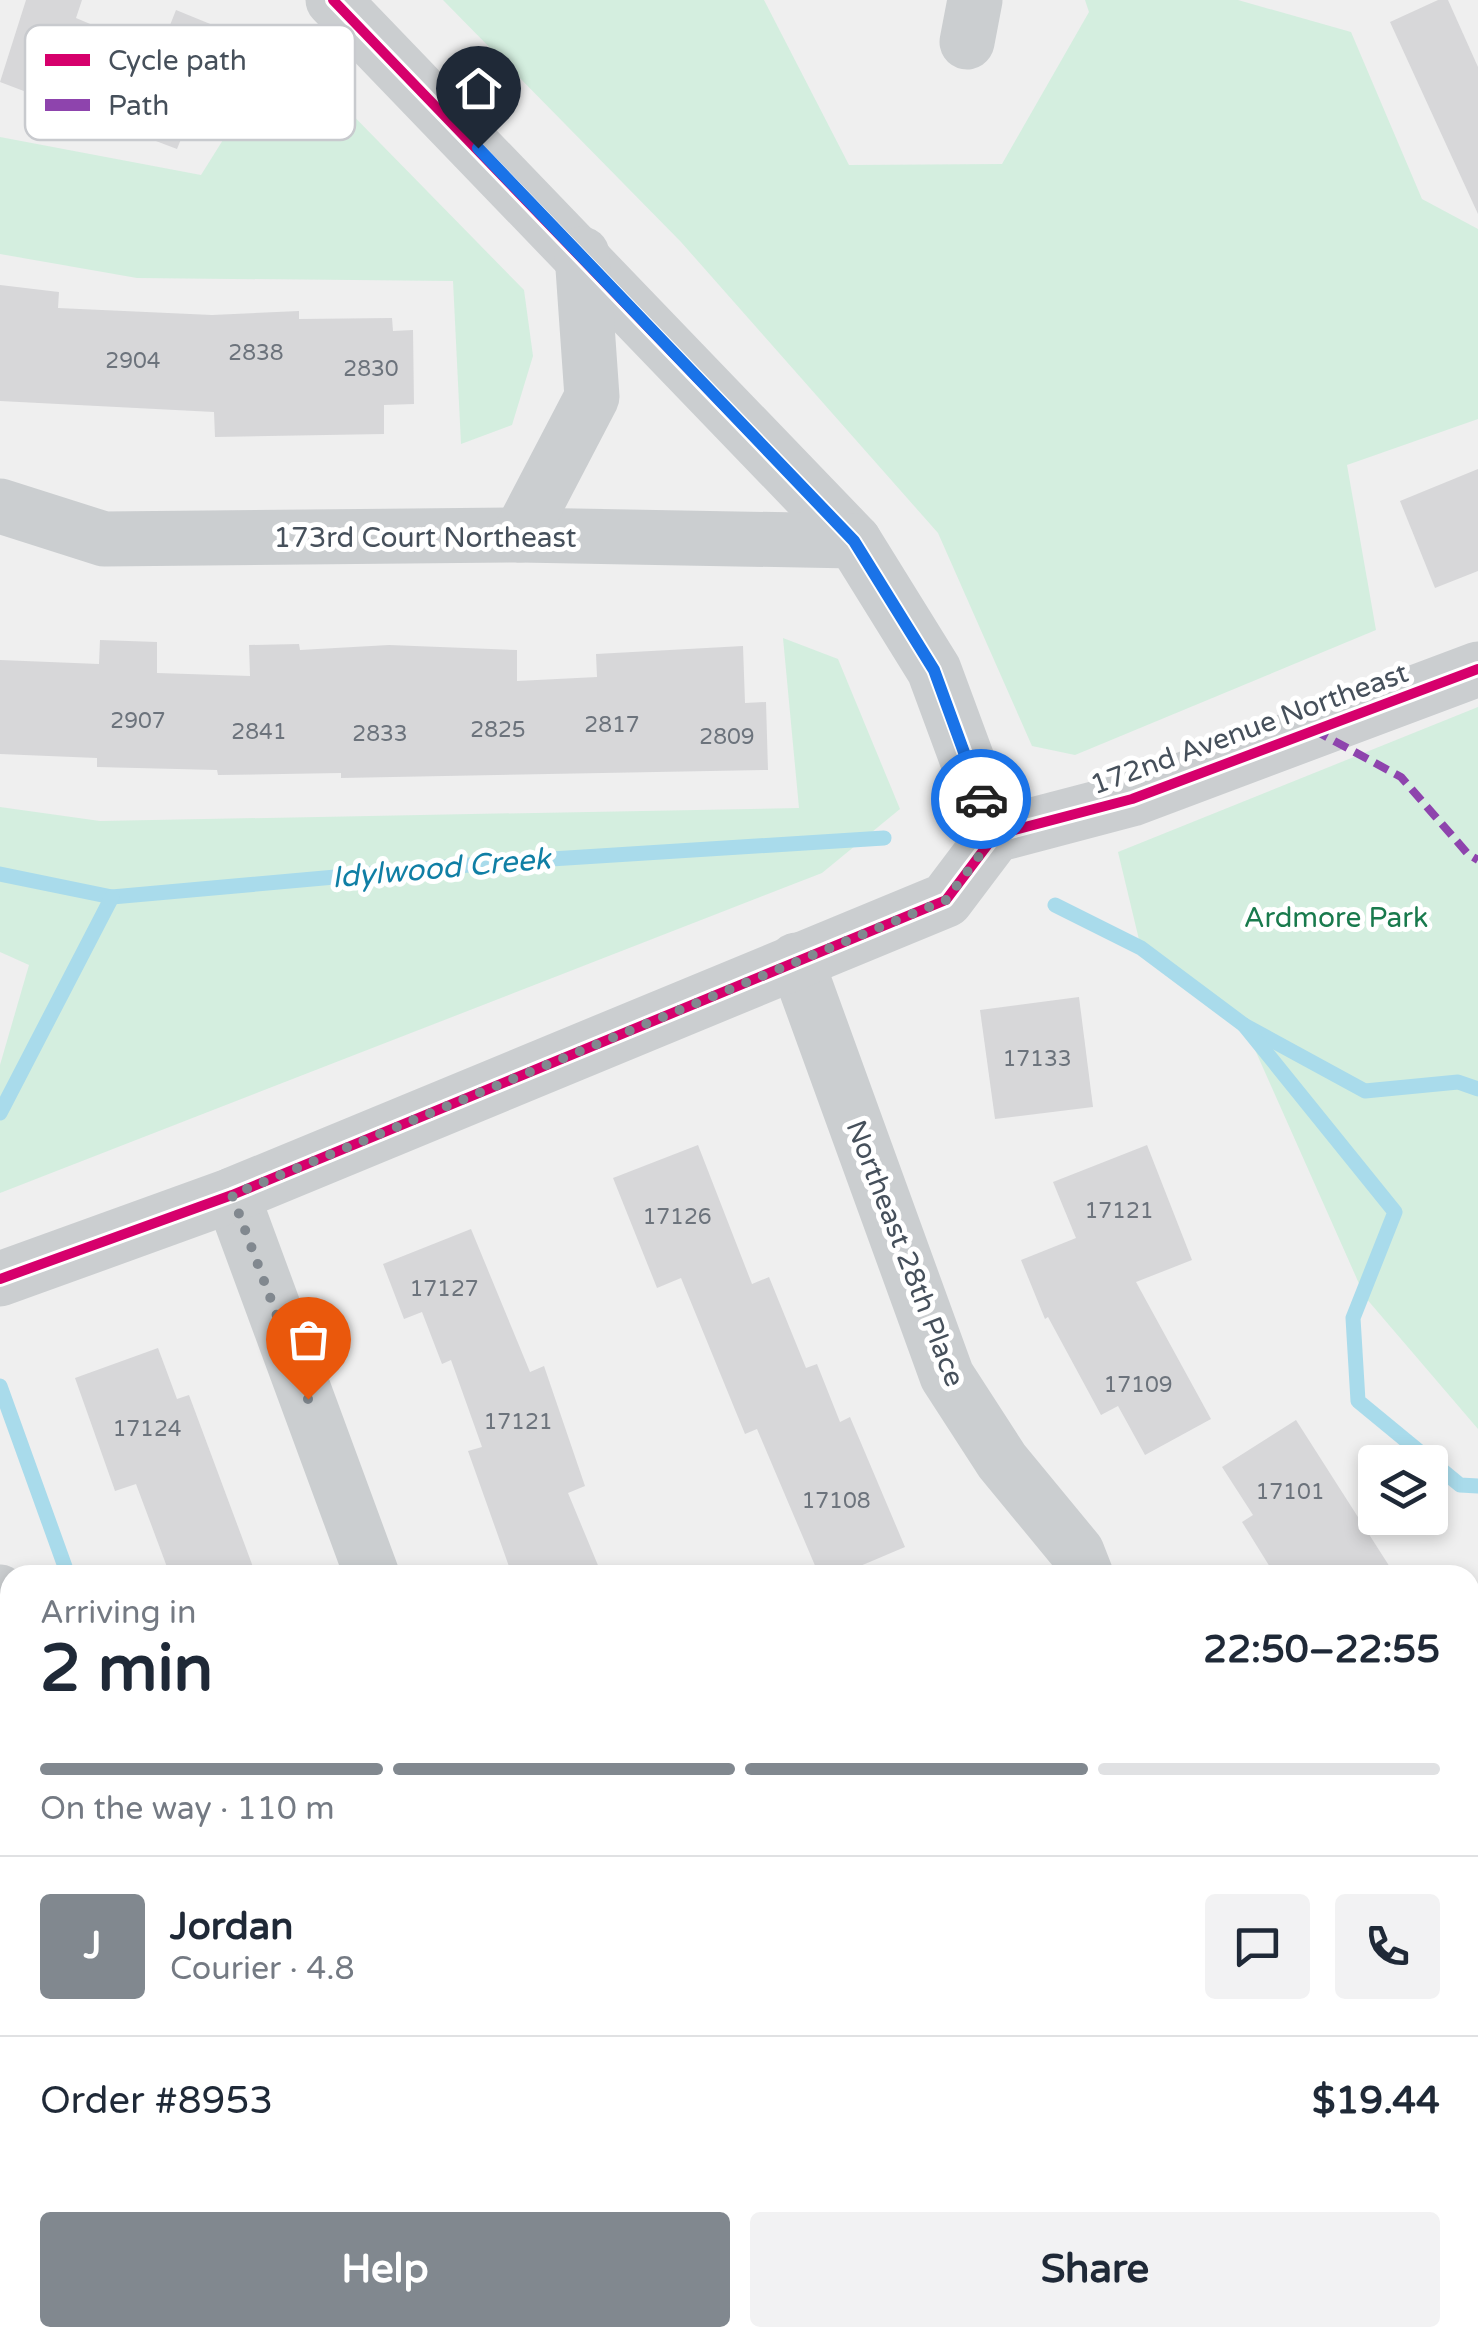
<!DOCTYPE html>
<html lang="en">
<head>
<meta charset="utf-8">
<style>
	:root { --surface:#fff; --page:#f2f2f3; --text:#1f2937; --muted:#747a83; --line:#e0e1e3; --accent:#81888f }
	body { margin:0; font-family:"Varela Round",sans-serif; background:var(--page); color:var(--text); height:100vh; display:flex; flex-direction:column; font-size:38px; white-space:nowrap }
	* { box-sizing:border-box; margin:0 }
	p { font-size:32px; color:var(--muted) }
	.icon { flex:none; width:55px; height:55px; fill:none; stroke:currentColor; stroke-width:2; stroke-linecap:round; stroke-linejoin:round }
	.map { position:relative; flex:1; overflow:hidden }
	.sheet { position:absolute; left:0px; top:1565px; width:1480px; height:782px; display:flex; flex-direction:column; background:var(--surface); border-radius:30px 30px 0 0; box-shadow:0 5px 15px #0003 }
	.sheet>* { flex:none }
	.buttons { position:absolute; left:1358px; top:1445px; display:grid; gap:20px }
	.buttons a { display:grid; place-items:center; width:90px; height:90px; border-radius:10px; background:var(--surface); box-shadow:0 5px 15px #0003; font-size:50px }
	.pin { position:absolute; display:grid; place-items:center; width:85px; height:85px; color:#fff; margin:-102px -42px; border-radius:50% 50% 50% 0; rotate:-45deg; box-shadow:0 0 10px #0007 }
	.pin .icon { rotate:45deg }
	.courier { position:absolute; display:grid; place-items:center; width:100px; height:100px; margin:-50px; border:8px solid #1a73e8; border-radius:50%; background:#fff; color:#222; box-shadow:0 2px 12px #0007 }
	.overview em { font-style:normal; font-weight:700 }
	.overview div { display:flex; flex-direction:column-reverse }
	.overview { display:flex; align-items:center; justify-content:space-between; height:170px; padding:0 40px }
	h1 { font-size:65px; font-weight:700; line-height:75px }
	.bar { display:grid; grid-template-columns:repeat(4,1fr); gap:15px 10px; align-content:center; height:120px; padding:0 40px }
	.bar i { height:12px; border-radius:8px; background:var(--line) }
	.bar .on { background:var(--accent) }
	.bar p { grid-column:span 4 }
	.line { display:flex; align-items:center; gap:25px; padding:0 40px; border-top:2px solid var(--line) }
	.line div { flex:1 }
	.round { display:grid; place-items:center; flex:none; width:105px; height:105px; border-radius:10px; background:var(--page) }
	.cta { display:flex; gap:20px; margin-top:auto; padding:20px 40px }
	.cta a { flex:1; height:115px; border-radius:10px; background:var(--accent); color:#fff; font-size:40px; font-weight:700; line-height:115px; text-align:center }
	.cta a+a { background:var(--page); color:var(--text) }
	.map>svg:first-child { display:block }
	.green { fill:#d4eedf }
	.lines { fill:none; stroke-linecap:round; stroke-linejoin:round }
	.stream { stroke:#a9dbeb; stroke-width:15 }
	.building { fill:#d7d7d9 }
	.street { stroke:#cbced0; stroke-width:55 }
	.quiet { stroke:#8e44ad; stroke-width:8; stroke-dasharray:15 8; stroke-linecap:butt }
	.cycleway-casing { stroke:#fff; stroke-width:16 }
	.cycleway { stroke:#d6006c; stroke-width:10 }
	.done { stroke:#81888f; stroke-width:10; stroke-dasharray:0 18 }
	.route { stroke:#1a73e8; stroke-width:12 }
	.labels { text-anchor:middle; stroke-width:10; stroke-linejoin:round; paint-order:stroke }
	.number-label { font-size:22px; fill:#6c737c }
	.street-label { font-size:28px; fill:#46505b; stroke:#fff }
	.park-label { font-size:28px; fill:#197a4d; stroke:#fff }
	.water-label { font-size:30px; font-style:italic; fill:#107fa5; stroke:#fff }
	.key { fill:#fff; stroke:#c8cace; stroke-width:2.5 }
	.key-label { font-size:28px; fill:#46505b }
</style>
</head>
<body>
<div class="map">
<svg width="1478" height="2347" viewBox="0 0 1478 2347">
	<rect width="100%" height="100%" fill="#efefef"/>
	<g class="green">
		<path d="M443,0H764L849,165L1002,164L1089,12L1085,0H1238L1351,32L1422,199L1478,229V419L1347,465L1376,630L1075,755L1032,746L938,533L681,242Z"/>
		<path d="M283,44L524,290L533,356L512,425L461,444L453,281L137,278L0,254V137L201,175Z"/>
		<path d="M783,638L838,659L900,809L822,873L0,1193V1065L29,965L0,952V807L100,821L799,808Z"/>
		<path d="M1478,707V1429L1365,1297L1244,1025L1141,948L1118,852Z"/>
	</g>
	<g class="lines">
		<g class="stream">
			<path d="M0,874L112,897L503,862L884,838"/>
			<path d="M1055,905L1141,948L1244,1025L1365,1091L1458,1082L1478,1089"/>
			<path d="M1244,1025L1395,1212L1353,1318L1358,1401L1460,1485L1478,1486"/>
			<path d="M0,1113L112,897"/>
			<path d="M0,1386L68,1575"/>
			<path d="M343,2338L346,2347"/>
		</g>
	</g>
	<g class="building">
		<path d="M26,0H82L76,18L159,53L176,10L225,30L177,149L0,82Z"/>
		<path d="M1438,0H1448L1478,67V214L1390,22Z"/>
		<path d="M0,285L59,292L58,308L212,315L299,311V319L392,318L393,331L413,330L414,404L384,405V434L215,437L214,412L0,401Z"/>
		<path d="M1478,469V571L1435,588L1400,501Z"/>
		<path d="M100,640L157,642V673L250,676L249,645L299,644L300,650L389,645L517,650V681L597,677L596,654L743,646L745,703L766,702L768,770L341,778V773L218,775L217,770L97,767V758L0,754V660L99,664Z"/>
		<path d="M1079,997L1093,1107L995,1119L980,1010Z"/>
		<path d="M698,1145L752,1284L769,1277L806,1368L817,1364L840,1422L850,1417L905,1547L839,1575H819L757,1429L745,1434L681,1278L657,1288L613,1178Z"/>
		<path d="M1147,1145L1192,1260L1136,1282L1211,1419L1145,1455L1118,1406L1101,1415L1048,1317L1045,1319L1021,1260L1076,1238L1053,1182Z"/>
		<path d="M471,1229L530,1372L544,1366L585,1486L568,1493L602,1575H512L468,1451L482,1447L451,1360L442,1364L422,1312L404,1319L383,1264Z"/>
		<path d="M158,1348L177,1399L189,1395L256,1575H170L136,1484L115,1491L75,1378Z"/>
		<path d="M1296,1420L1395,1575H1275L1242,1522L1253,1515L1222,1467Z"/>
	</g>
	<g class="lines">
		<g class="street">
			<path d="M333,0L854,541L934,670L995,835"/>
			<path d="M967,42L975,0"/>
			<path d="M0,506L104,539L520,535L854,541"/>
			<path d="M520,535L592,397L582,254"/>
			<path d="M796,960L947,1376L1002,1461L1077,1552L1086,1575"/>
			<path d="M232,1195L372,1575"/>
			<path d="M0,1279L232,1195L946,900L995,835L1132,799L1478,669"/>
			<path d="M0,1592L10,1620"/>
			<path d="M265,2338L268,2347"/>
			<path d="M1086,2338L1090,2347"/>
			<path d="M70,2347L95,2338"/>
		</g>
		<path class="quiet" d="M1314,730L1401,777L1468,854L1478,860"/>
		<g class="cycleway-casing">
			<g id="cycleway">
				<path d="M333,0L854,541L934,670L995,835"/>
				<path d="M0,1279L232,1195L946,900L995,835L1132,799L1478,669"/>
			</g>
		</g>
		<use href="#cycleway" class="cycleway"/>
	</g>
	<g class="lines">
		<path class="done" d="M308,1399L232,1195L946,900L995,835L981,799"/>
		<path class="route" d="M478,148L854,541L934,670L981,799"/>
	</g>
	<g class="labels">
		<g class="number-label">
			<text x="256" y="360">2838</text>
			<text x="133" y="368">2904</text>
			<text x="371" y="376">2830</text>
			<text x="138" y="728">2907</text>
			<text x="612" y="732">2817</text>
			<text x="498" y="737">2825</text>
			<text x="259" y="739">2841</text>
			<text x="380" y="741">2833</text>
			<text x="727" y="744">2809</text>
			<text x="1037" y="1066">17133</text>
			<text x="1119" y="1218">17121</text>
			<text x="677" y="1224">17126</text>
			<text x="444" y="1296">17127</text>
			<text x="1138" y="1392">17109</text>
			<text x="518" y="1429">17121</text>
			<text x="147" y="1436">17124</text>
			<text x="1290" y="1499">17101</text>
			<text x="836" y="1508">17108</text>
		</g>
		<g class="street-label">
			<text x="425" y="547">173rd Court Northeast</text>
			<text transform="translate(1249 728) rotate(-20)" y="10">172nd Avenue Northeast</text>
			<text transform="translate(906 1253) rotate(69)" y="10">Northeast 28th Place</text>
		</g>
		<g class="park-label">
			<text x="1336" y="927">Ardmore Park</text>
		</g>
		<g class="water-label">
			<text transform="translate(441 868) rotate(-5)" y="10">Idylwood Creek</text>
		</g>
	</g>
	<rect x="25" y="25" width="330" height="115" rx="15" class="key"/>
	<rect x="45" y="54" width="45" height="12" fill="#d6006c"/>
	<rect x="45" y="99" width="45" height="12" fill="#8e44ad"/>
	<g class="key-label">
		<text x="108" y="70">Cycle path</text>
		<text x="108" y="115">Path</text>
	</g>
</svg>
<div class="buttons">
<a><svg class="icon" aria-label="layers" viewBox="0 0 24 24"><path d="M12 4l9 5-9 5-9-5zM3 14l9 5 9-5"/></svg></a>
</div>
<div class="pin" style="left:308px;top:1399px;background:#ea580c"><svg class="icon" aria-label="bag" viewBox="0 0 24 24"><path d="M5 8h14l-1 12H6zM9 8a3 3 0 0 1 6 0"/></svg></div>
<div class="pin" style="left:478px;top:148px;background:#1f2937"><svg class="icon" aria-label="home" viewBox="0 0 24 24"><path d="M3 11l9-7 9 7M6 9v11h12V9"/></svg></div>
<div class="courier" style="left:981px;top:799px"><svg class="icon" aria-label="car" viewBox="0 0 24 24"><path d="M5 17H2v-5l4-1 3-4h7l3 4 3 1v5h-3M9 17h6M6 11h13"/><circle cx="7" cy="17" r="2"/><circle cx="17" cy="17" r="2"/></svg></div>
<section class="sheet">
<div class="overview"><div><h1>2 min</h1><p>Arriving in</p></div><em>22:50–22:55</em></div>
<div class="bar"><i class="on"></i><i class="on"></i><i class="on"></i><i></i><p>On the way · 110 m</p></div>
<div class="line" style="height:180px"><b class="round" style="background:var(--accent);color:#fff">J</b><div><b>Jordan</b><p>Courier · 4.8</p></div><a class="round"><svg class="icon" aria-label="chat" viewBox="0 0 24 24"><path d="M4 5h16v11H9l-5 4z"/></svg></a><a class="round"><svg class="icon" aria-label="phone" viewBox="0 0 24 24"><path d="M5 4h4l2 5-3 2q2 4 5 5l2-3 5 2v4C11 20 4 13 5 4z"/></svg></a></div>
<div class="line" style="height:130px"><div>Order #8953</div><b>$19.44</b></div>
<div class="cta"><a>Help</a><a>Share</a></div>
</section>
</div>
</body>
</html>
